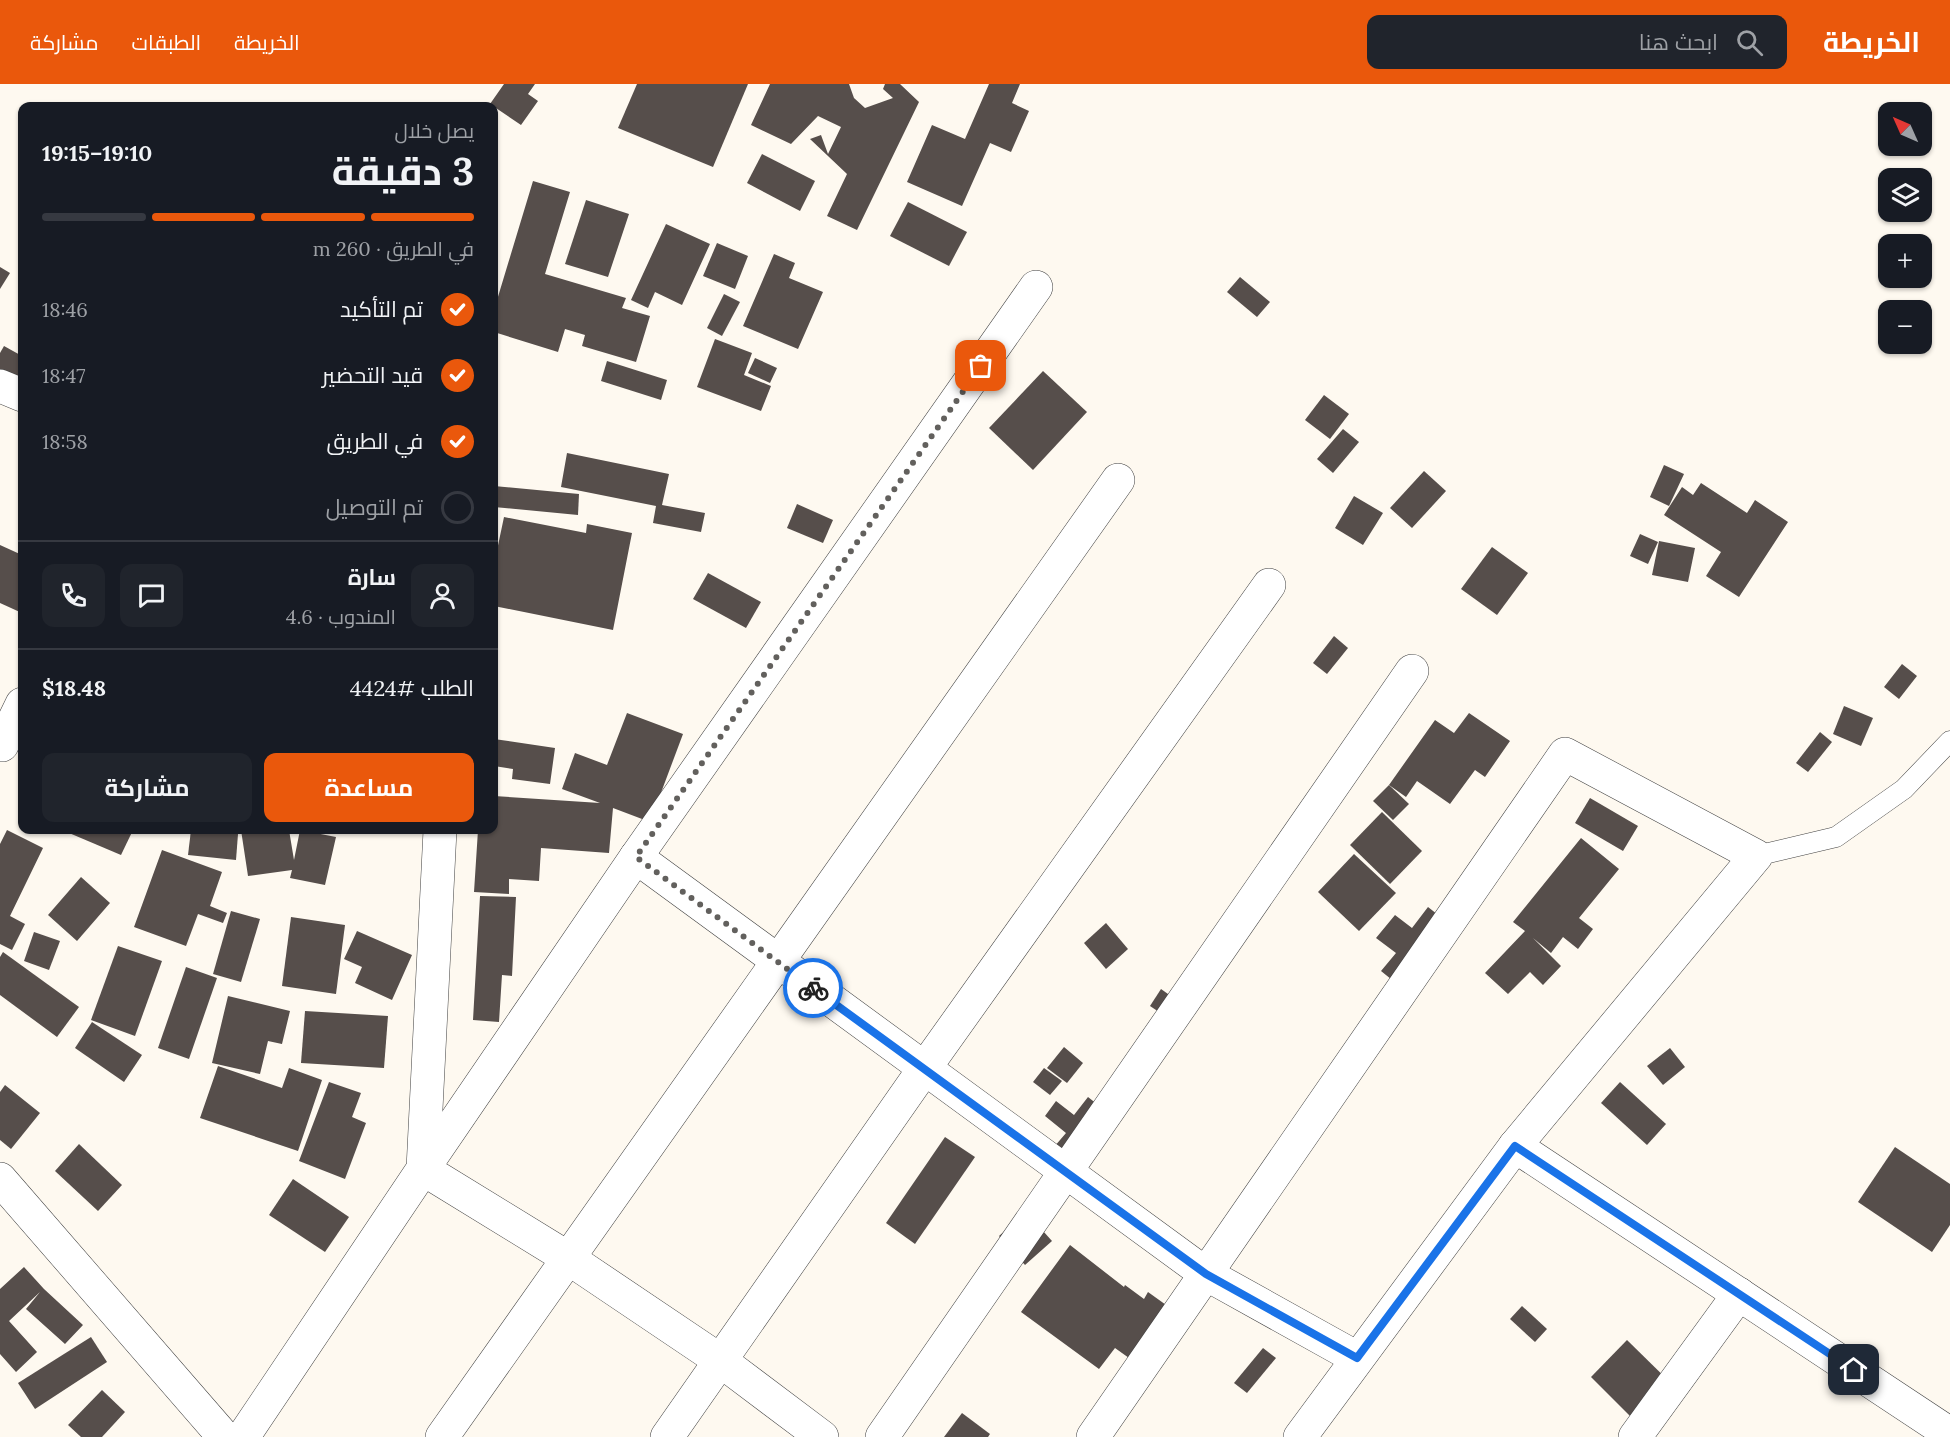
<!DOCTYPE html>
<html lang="ar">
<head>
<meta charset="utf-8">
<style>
	:root { --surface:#171b24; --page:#20242c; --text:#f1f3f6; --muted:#9ea1a6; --line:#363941; --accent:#ea580c }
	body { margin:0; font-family:Lora,Cairo,serif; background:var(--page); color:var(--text); direction:rtl; height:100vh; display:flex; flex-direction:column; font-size:22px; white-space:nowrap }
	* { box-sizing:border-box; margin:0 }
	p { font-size:20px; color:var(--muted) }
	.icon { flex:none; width:33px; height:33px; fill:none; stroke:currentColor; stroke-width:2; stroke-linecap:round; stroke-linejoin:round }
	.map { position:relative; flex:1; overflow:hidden; direction:ltr }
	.details { position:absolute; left:18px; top:18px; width:480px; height:732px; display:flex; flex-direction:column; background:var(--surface); border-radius:12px; box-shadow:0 2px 4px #0004; direction:rtl }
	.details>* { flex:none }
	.needle { width:39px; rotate:315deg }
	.fabs { position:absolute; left:1878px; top:18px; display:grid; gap:12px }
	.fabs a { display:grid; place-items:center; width:54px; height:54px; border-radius:12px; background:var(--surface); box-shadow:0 2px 4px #0004; font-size:30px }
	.pin { position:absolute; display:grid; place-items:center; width:51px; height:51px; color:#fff; margin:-26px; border-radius:12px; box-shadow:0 3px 9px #0006 }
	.courier { position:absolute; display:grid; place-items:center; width:60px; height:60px; margin:-30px; border:4px solid #1a73e8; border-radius:50%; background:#fff; color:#222; box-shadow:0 2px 8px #0007 }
	.overview em { font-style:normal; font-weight:700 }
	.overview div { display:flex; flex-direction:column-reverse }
	.overview { display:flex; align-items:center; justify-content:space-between; height:102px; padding:0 24px }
	h1 { font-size:39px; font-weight:700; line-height:45px }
	.bar { display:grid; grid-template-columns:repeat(4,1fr); gap:9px 6px; align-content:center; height:72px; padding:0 24px }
	.bar i { height:8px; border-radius:4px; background:var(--line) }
	.bar .current { background:var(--accent) }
	.bar p { grid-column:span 4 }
	.line { display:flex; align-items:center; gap:15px; padding:0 24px; border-top:2px solid var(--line) }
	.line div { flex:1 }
	.round { display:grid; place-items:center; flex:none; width:63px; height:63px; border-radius:12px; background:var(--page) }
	ol { padding:0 24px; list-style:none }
	li { display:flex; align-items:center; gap:18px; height:66px }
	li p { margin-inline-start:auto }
	li .icon { padding:6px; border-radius:50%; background:var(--accent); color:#fff; stroke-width:4 }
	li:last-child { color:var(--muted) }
	li i { width:33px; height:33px; border:3px solid var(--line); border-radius:50% }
	.primary-button { display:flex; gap:12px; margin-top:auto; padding:12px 24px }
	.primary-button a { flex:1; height:69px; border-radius:12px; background:var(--accent); color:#fff; font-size:24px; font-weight:700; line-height:69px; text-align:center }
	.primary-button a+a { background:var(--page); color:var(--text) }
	header { display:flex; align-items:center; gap:36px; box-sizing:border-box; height:84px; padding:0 30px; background:var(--accent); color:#fff }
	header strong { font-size:28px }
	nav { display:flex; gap:33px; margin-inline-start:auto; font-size:21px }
	.search { width:420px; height:54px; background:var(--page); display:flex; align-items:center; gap:15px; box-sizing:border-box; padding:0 21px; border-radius:12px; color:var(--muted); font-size:22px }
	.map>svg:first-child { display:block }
	.building { fill:#564e4b }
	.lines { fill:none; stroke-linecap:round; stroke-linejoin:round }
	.lane-casing { stroke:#414141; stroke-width:21 }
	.street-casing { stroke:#414141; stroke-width:34 }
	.lane { stroke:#fff; stroke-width:20 }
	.street { stroke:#fff; stroke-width:33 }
	.done { stroke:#62605d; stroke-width:6; stroke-dasharray:0 10.8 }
	.route { stroke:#1a73e8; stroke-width:8 }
</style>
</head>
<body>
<header>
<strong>الخريطة</strong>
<div class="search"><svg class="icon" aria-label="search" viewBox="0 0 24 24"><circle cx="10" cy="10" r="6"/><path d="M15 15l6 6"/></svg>ابحث هنا</div>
<nav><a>الخريطة</a><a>الطبقات</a><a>مشاركة</a></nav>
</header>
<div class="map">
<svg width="1950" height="1353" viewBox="0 0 1950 1353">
	<rect width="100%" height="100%" fill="#fef9f0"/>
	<g class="building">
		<path d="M504,0H535L528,10L538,17L521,41L490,20Z"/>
		<path d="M637,0H748L713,83L618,44Z"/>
		<path d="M770,0H849L854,14L865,24L893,14L883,5L885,0H900L919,18L857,146L827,132L847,90L810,55L821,51L828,70L841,43L818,32L791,60L751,41Z"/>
		<path d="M989,0H1020L1012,19L1029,27L1011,68L990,59L962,122L907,98L932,41L965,55Z"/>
		<path d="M762,70L815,97L800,127L747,99Z"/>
		<path d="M533,97L570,108L545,190L626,214L622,224L650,232L636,278L582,262L585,251L565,245L558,268L494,248V226Z"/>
		<path d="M586,116L629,130L608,193L565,180Z"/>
		<path d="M908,118L967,148L949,182L890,152Z"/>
		<path d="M666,140L710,160L682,221L655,208L648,224L631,216Z"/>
		<path d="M717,159L748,172L735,205L703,192Z"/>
		<path d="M774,170L795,179L789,194L823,208L798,265L743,242Z"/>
		<path d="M0,183L10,189L0,205Z"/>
		<path d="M1240,193L1270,218L1257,233L1227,208Z"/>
		<path d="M724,210L740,218L722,252L707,244Z"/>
		<path d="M715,255L752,269L744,291L771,302L761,327L697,303Z"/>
		<path d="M4,262L22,272V320L0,308V269Z"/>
		<path d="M755,274L777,284L770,299L748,289Z"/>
		<path d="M607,277L667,296L661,316L601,297Z"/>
		<path d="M1043,287L1087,328L1033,386L989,344Z"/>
		<path d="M1324,311L1349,330L1330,355L1305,336Z"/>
		<path d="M1343,345L1359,358L1333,389L1317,375Z"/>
		<path d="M567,369L669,390L662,421L705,429L701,448L653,439L656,422L561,403Z"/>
		<path d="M1664,381L1684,390L1669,422L1650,413Z"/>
		<path d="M1424,387L1446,407L1412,444L1390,424Z"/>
		<path d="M1701,399L1747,429L1755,416L1788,438L1739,513L1706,492L1721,468L1664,431L1682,403L1693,411Z"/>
		<path d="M494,402L579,410L578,431L494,423Z"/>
		<path d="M1354,412L1383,429L1363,461L1335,444Z"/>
		<path d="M797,420L833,436L823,459L787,444Z"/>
		<path d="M504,433L586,449L587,440L632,449L613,546L494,522V471H496Z"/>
		<path d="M1640,450L1658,458L1648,480L1630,472Z"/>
		<path d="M1659,457L1695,464L1688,498L1652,491Z"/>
		<path d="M0,461L22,471V529L0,519Z"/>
		<path d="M1492,463L1528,489L1497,531L1461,505Z"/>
		<path d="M708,489L761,518L746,544L693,515Z"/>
		<path d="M1334,552L1348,564L1327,590L1313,579Z"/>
		<path d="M1902,580L1917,592L1899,615L1884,603Z"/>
		<path d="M1844,622L1873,634L1861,662L1833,650Z"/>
		<path d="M627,629L683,650L650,738L613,724L609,769L541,764L539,797L509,795V810L474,808L478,746H494V712L600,719L562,705L575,669L607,681Z"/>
		<path d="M1469,629L1510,657L1485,693L1475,686L1450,720L1417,697L1406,713L1389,701L1435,636L1454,649Z"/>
		<path d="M1820,648L1832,658L1808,688L1796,679Z"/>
		<path d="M494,655L555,664L550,700L512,695L513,685L494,682Z"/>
		<path d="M1389,701L1409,720L1393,736L1373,717Z"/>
		<path d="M1590,714L1638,742L1623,767L1575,739Z"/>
		<path d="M1382,728L1422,767L1390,800L1350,761Z"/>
		<path d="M7,746L43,764L10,832L25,840L12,866L0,860V760Z"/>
		<path d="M62,746H133L121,771Z"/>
		<path d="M191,746L238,750L236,776L188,771Z"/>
		<path d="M241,746H289L294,776L300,746L336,753L325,801L290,794L292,786L248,792Z"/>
		<path d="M1581,754L1619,785L1579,834L1593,845L1578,865L1563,853L1551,869L1533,854L1561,882L1543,901L1530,888L1508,910L1485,889L1525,847L1513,838Z"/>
		<path d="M162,766L222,788L210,822L227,829L223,839L198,830L186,862L134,843Z"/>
		<path d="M1354,770L1396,809L1359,847L1318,808Z"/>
		<path d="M81,793L110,819L77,857L48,831Z"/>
		<path d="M480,812L516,813L512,892L502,891L499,938L473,936Z"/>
		<path d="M1428,823L1456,845L1407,908L1381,887L1396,869L1376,854L1395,831L1412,844Z"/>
		<path d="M231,827L260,835L241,898L213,890Z"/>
		<path d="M291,833L345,841L336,910L282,902Z"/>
		<path d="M1106,839L1128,865L1106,885L1084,859Z"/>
		<path d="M357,847L412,871L392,916L355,899L362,883L344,875Z"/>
		<path d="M34,848L60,857L49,886L24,877Z"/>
		<path d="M118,862L162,877L135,952L91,936Z"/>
		<path d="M3,868L79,923L57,953L0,911V873Z"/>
		<path d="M186,883L217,894L189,975L158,964Z"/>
		<path d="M1161,905L1182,920L1171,936L1150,922Z"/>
		<path d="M228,912L290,927L282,960L268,957L260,990L212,979Z"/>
		<path d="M305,927L388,932L384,984L301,979Z"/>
		<path d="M92,938L142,971L124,998L75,964Z"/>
		<path d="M1064,963L1083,979L1067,999L1047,984Z"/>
		<path d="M1670,964L1685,983L1663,1001L1647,982Z"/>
		<path d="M218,982L282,1004L289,984L322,996L298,1067L200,1034Z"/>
		<path d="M1044,984L1062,997L1050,1011L1033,998Z"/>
		<path d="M329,998L361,1009L352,1033L366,1039L345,1095L299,1077Z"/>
		<path d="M1620,998L1666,1040L1647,1061L1601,1019Z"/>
		<path d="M5,1001L40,1029L11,1065L0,1056V1008Z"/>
		<path d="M1088,1013L1112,1032L1068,1086L1048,1070L1066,1049L1045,1032L1056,1017L1074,1031Z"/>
		<path d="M945,1053L975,1073L915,1160L886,1139Z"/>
		<path d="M79,1060L122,1101L98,1127L55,1087Z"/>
		<path d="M1895,1063L1950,1100V1141L1932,1168L1858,1118Z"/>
		<path d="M293,1095L349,1133L325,1168L269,1131Z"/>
		<path d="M1026,1128L1052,1157L1025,1181L999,1152Z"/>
		<path d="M1070,1161L1124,1203L1125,1201L1144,1215L1148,1208L1180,1231L1143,1284L1115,1264L1099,1285L1021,1228Z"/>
		<path d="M24,1183L44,1205L83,1241L65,1260L26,1225L40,1208L9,1237L37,1268L16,1288L0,1270V1205Z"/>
		<path d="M1522,1222L1547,1245L1535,1258L1510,1235Z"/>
		<path d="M91,1253L107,1278L35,1325L18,1299Z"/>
		<path d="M1627,1256L1680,1308L1644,1346L1591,1293Z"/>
		<path d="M1263,1264L1276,1274L1247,1309L1234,1299Z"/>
		<path d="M102,1306L125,1328L102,1353H81L68,1341Z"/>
		<path d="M962,1329L990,1350L988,1353H944Z"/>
	</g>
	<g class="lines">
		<g class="lane-casing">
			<path id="lane" d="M1756,772L1836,753L1904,705L1950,657"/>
		</g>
		<g class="street-casing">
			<g id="street">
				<path d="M0,302L22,311"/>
				<path d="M0,660L2,661L22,620"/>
				<path d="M636,773L1206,1190L1357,1274"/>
				<path d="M1515,1062L1950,1350"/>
				<path d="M0,1095L224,1353"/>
				<path d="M243,1353L423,1085L440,746"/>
				<path d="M442,1353L1118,396"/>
				<path d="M667,1353L924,985L1269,501"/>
				<path d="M822,1353L721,1277L568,1174L423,1085L636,773L1036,203"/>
				<path d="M882,1353L1412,587"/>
				<path d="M1093,1353L1565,670L1756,772L1515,1062L1300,1353"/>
				<path d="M1635,1353L1739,1210"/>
			</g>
		</g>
		<use href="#lane" class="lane"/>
		<use href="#street" class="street"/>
	</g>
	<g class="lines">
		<path class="done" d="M813,904L636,773L981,282"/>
		<path class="route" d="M813,904L1206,1190L1357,1274L1515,1062L1854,1286"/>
	</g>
</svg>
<div class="fabs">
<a><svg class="needle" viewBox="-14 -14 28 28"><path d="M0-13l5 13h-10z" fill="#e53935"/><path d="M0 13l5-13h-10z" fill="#9ea1a6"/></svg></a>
<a><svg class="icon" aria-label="layers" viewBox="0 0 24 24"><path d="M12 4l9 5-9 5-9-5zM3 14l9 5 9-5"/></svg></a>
<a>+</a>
<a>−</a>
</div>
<div class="pin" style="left:981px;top:282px;background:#ea580c"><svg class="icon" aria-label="bag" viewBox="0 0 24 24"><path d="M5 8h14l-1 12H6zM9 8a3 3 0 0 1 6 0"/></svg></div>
<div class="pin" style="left:1854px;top:1286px;background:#1f2937"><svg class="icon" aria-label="home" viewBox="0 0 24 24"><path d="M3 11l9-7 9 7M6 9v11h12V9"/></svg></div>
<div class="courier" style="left:813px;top:904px"><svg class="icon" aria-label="bike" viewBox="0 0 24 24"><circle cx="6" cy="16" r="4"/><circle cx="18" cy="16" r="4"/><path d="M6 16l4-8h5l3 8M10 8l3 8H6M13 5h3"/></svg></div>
<section class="details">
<div class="overview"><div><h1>3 دقيقة</h1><p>يصل خلال</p></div><em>19:10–19:15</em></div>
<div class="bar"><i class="current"></i><i class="current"></i><i class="current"></i><i></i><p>في الطريق · 260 m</p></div>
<ol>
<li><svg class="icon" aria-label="check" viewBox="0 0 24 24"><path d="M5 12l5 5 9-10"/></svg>تم التأكيد<p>18:46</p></li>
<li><svg class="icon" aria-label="check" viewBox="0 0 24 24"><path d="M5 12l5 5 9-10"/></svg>قيد التحضير<p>18:47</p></li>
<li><svg class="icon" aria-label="check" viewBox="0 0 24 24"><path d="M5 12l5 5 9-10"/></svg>في الطريق<p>18:58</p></li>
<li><i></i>تم التوصيل</li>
</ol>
<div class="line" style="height:108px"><a class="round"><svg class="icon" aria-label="person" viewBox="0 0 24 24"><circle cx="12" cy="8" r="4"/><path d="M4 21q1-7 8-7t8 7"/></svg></a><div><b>سارة</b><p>المندوب · 4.6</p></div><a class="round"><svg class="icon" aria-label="chat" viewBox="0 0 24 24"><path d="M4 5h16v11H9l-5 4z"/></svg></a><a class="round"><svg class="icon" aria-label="phone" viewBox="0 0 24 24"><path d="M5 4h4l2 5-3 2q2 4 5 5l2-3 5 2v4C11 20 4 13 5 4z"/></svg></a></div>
<div class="line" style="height:78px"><div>الطلب #4424</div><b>$18.48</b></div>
<div class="primary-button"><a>مساعدة</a><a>مشاركة</a></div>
</section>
</div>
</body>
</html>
